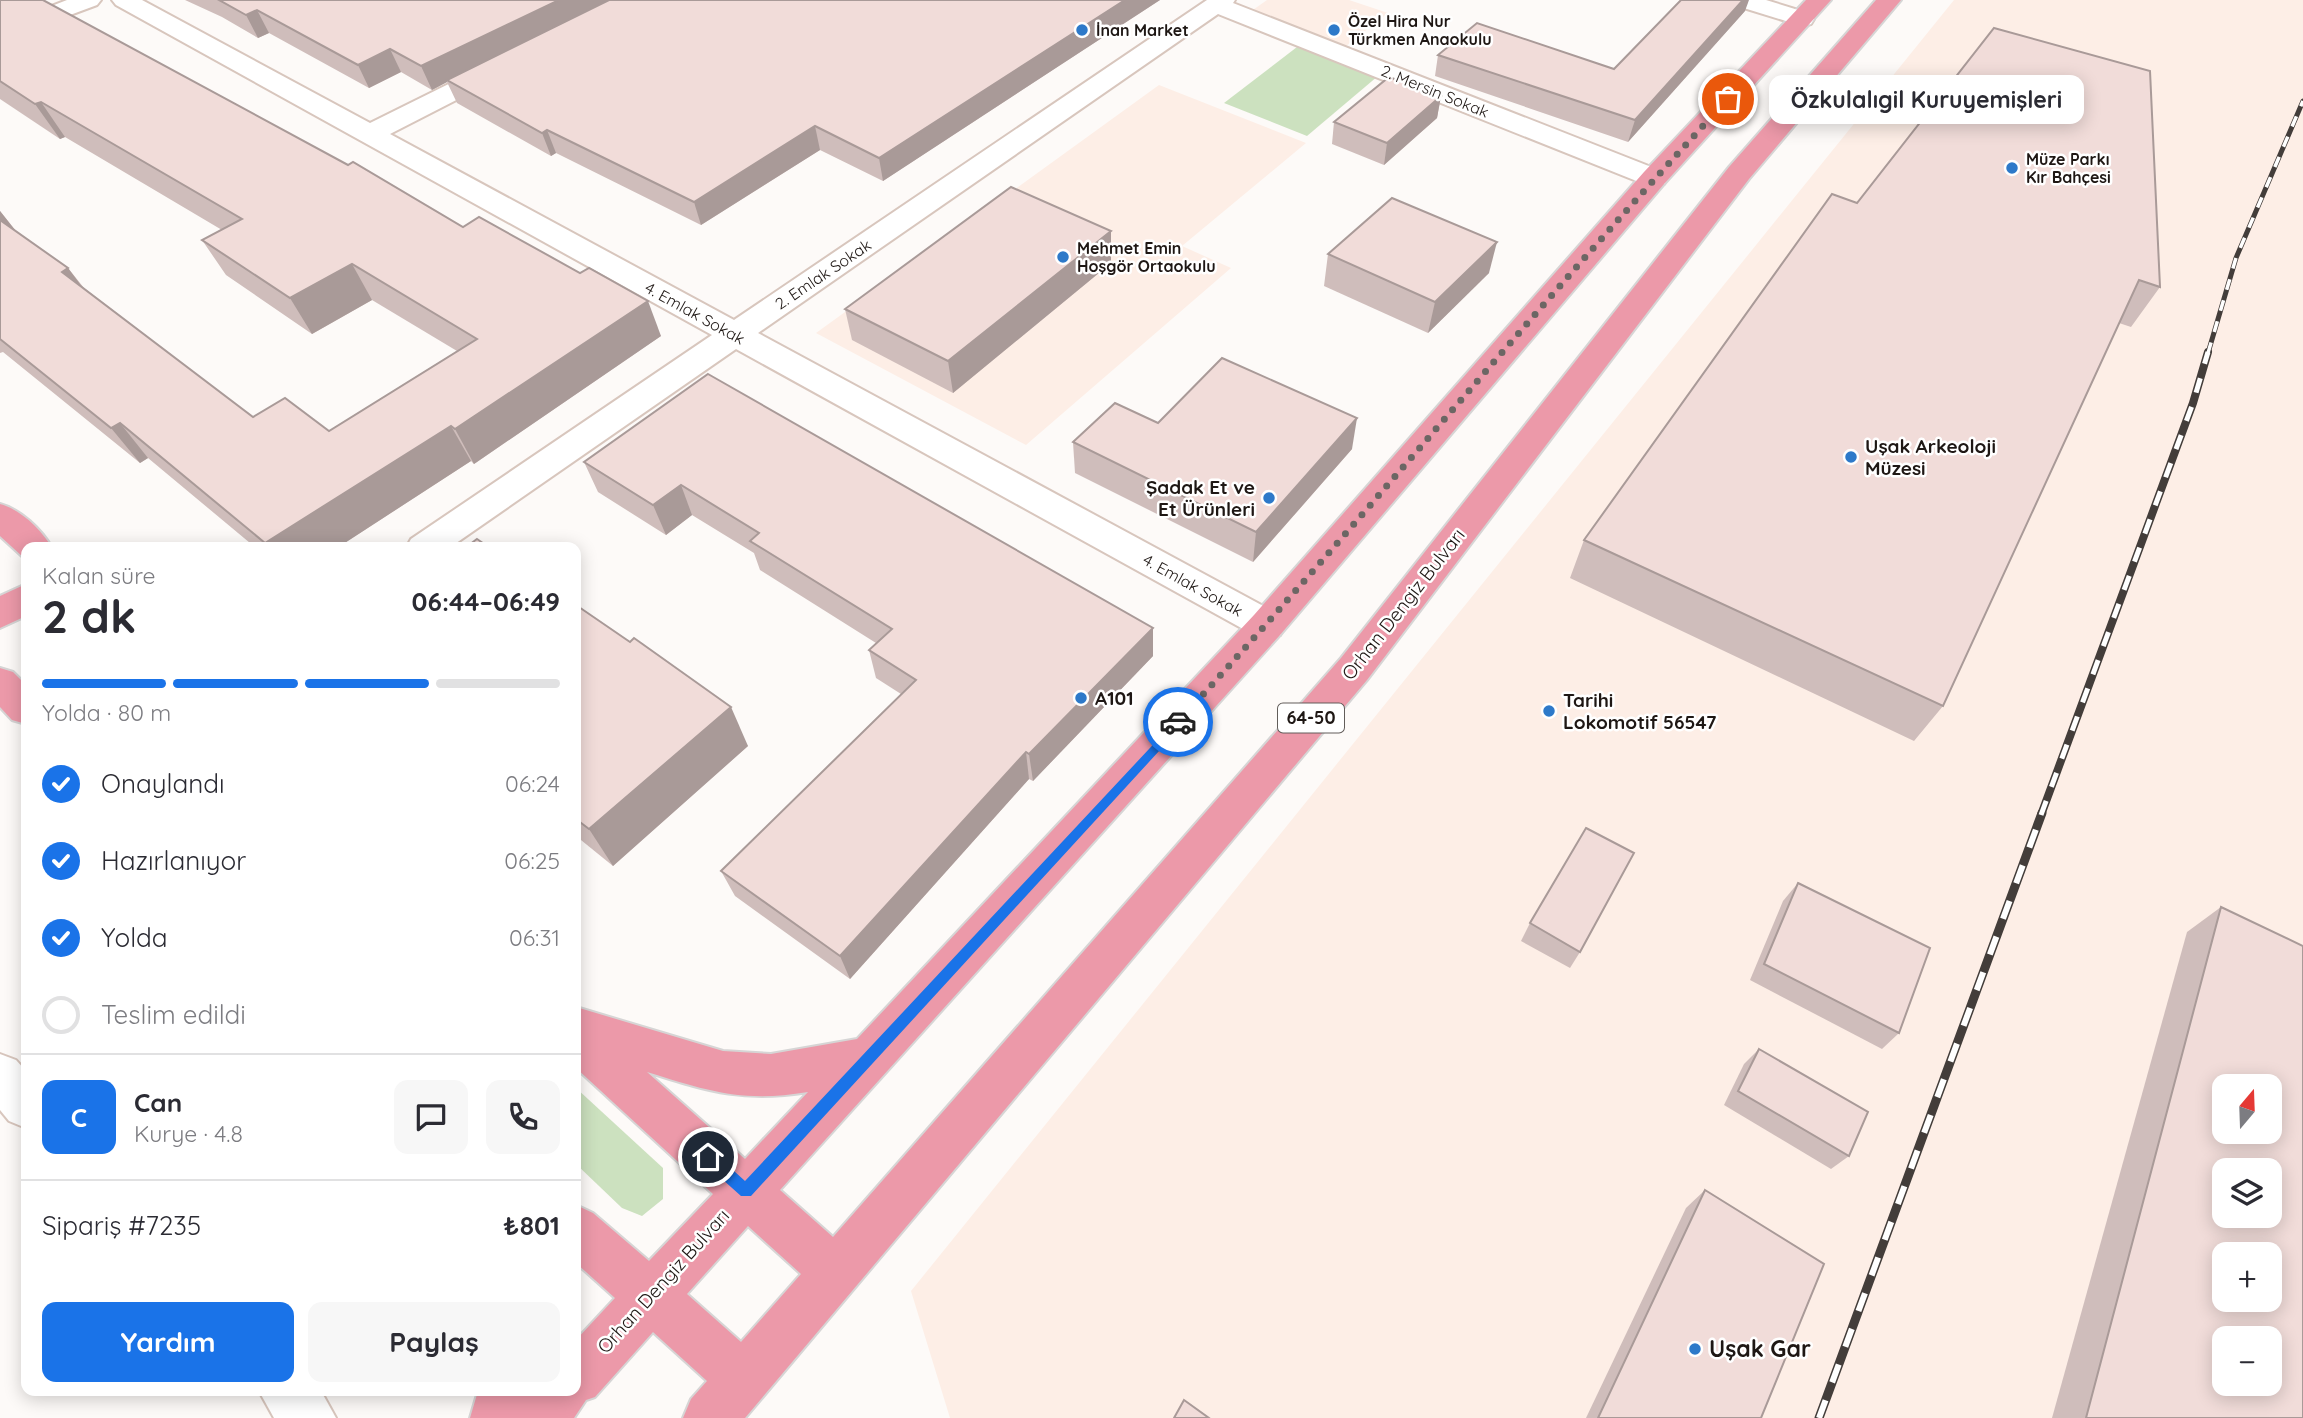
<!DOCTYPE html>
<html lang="tr">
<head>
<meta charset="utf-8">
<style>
	:root { --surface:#fff; --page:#f7f7f7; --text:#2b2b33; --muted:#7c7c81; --line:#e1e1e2; --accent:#1a73e8 }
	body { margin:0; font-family:Quicksand,sans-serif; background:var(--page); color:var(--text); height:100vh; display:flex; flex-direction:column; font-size:26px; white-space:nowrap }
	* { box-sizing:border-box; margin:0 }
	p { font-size:23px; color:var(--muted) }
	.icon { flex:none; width:38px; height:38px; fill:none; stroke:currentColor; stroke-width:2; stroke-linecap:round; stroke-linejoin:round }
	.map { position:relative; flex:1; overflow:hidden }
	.details { position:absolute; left:21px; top:542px; width:560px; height:854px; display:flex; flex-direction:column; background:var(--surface); border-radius:14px; box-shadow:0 4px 18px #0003 }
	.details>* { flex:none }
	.needle { width:46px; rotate:19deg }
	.buttons { position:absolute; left:2212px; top:1074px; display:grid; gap:14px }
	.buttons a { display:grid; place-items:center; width:70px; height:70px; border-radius:14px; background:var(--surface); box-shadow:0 4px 18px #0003; font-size:35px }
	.pin { position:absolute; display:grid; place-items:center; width:60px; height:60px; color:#fff; margin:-30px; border:4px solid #fff; border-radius:50%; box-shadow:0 2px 7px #0007 }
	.courier { position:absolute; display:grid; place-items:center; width:70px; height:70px; margin:-35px; border:5px solid #1a73e8; border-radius:50%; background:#fff; color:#222; box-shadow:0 2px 9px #0007 }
	.bubble { position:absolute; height:49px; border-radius:14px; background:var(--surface); box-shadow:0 4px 18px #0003; font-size:23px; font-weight:800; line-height:49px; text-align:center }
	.head em { font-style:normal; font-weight:800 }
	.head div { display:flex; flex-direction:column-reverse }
	.head { display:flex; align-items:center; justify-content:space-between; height:119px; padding:0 21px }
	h1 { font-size:46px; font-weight:800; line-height:52px }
	.bar { display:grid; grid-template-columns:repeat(4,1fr); gap:10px 7px; align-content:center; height:84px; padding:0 21px }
	.bar i { height:9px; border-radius:5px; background:var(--line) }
	.bar .selected { background:var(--accent) }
	.bar p { grid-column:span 4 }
	.line { display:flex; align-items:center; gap:18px; padding:0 21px; border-top:2px solid var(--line) }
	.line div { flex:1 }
	.round { display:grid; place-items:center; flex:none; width:74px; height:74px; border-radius:14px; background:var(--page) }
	ol { padding:0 21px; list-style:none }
	li { display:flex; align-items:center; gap:21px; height:77px }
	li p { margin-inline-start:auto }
	li .icon { padding:7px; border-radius:50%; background:var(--accent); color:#fff; stroke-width:4 }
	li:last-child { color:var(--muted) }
	li i { width:38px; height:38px; border:4px solid var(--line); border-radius:50% }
	.button { display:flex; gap:14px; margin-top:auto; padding:14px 21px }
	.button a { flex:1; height:80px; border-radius:14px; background:var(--accent); color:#fff; font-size:28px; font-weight:800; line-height:80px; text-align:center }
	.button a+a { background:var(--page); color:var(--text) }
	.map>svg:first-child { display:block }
	.built { fill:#fdeee6; fill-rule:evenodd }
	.green { fill:#cce1bf }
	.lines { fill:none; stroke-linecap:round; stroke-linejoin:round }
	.minor-casing { stroke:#d8c6bd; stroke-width:4 }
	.major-casing { stroke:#d6d5d5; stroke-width:4 }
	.minor { fill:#fff; fill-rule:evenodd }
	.major { fill:#ec99a9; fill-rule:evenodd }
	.rail-far2-casing { stroke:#433d3a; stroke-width:5 }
	.rail-far1-casing { stroke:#433d3a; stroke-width:8 }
	.rail-casing { stroke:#433d3a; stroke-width:9 }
	.rail-far2 { stroke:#fff; stroke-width:3.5; stroke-dasharray:11; stroke-linecap:butt }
	.rail-far1 { stroke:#fff; stroke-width:5; stroke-dasharray:15; stroke-linecap:butt }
	.rail { stroke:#fff; stroke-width:6; stroke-dasharray:19; stroke-linecap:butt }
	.wall { fill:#cfbdbb }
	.shaded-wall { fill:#a99a98 }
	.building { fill:#f1dcd9; stroke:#a99a98; stroke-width:2; fill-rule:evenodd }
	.route { fill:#1a73e8 }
	.done { stroke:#6c6664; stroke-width:7; stroke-dasharray:0 12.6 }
	.poi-dot { fill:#2d79c9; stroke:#fff; stroke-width:2.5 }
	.labels { text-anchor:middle; stroke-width:5; stroke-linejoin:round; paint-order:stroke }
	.far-poi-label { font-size:16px; font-weight:bold; fill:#1e1714; stroke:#fff; text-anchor:start }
	.far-street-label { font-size:16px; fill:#1e1714; stroke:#fff }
	.shield { fill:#fff; stroke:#625d5a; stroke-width:2 }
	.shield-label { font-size:18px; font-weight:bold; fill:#1e1714 }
	.poi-label { font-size:19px; font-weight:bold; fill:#1e1714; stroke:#fff; text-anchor:start }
	.street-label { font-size:19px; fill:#1e1714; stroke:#fff }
	.near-poi-label { font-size:23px; font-weight:bold; fill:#1e1714; stroke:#fff; text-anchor:start }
</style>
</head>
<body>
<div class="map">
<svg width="2303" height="1418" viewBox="0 0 2303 1418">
	<rect width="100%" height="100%" fill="#fdfaf8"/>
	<g class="built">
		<path d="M1267,0H1349L1388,13L1346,46L1250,12Z"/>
		<path d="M1954,0H2303V1418H950L911,1291ZM2224,1087H2270V1132H2224ZM2224,1171H2270V1216H2224ZM2224,1255H2270V1300H2224ZM2224,1339H2270V1384H2224Z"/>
		<path d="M1159,85L1306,143L1182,246L1231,268L1026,445L816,333Z"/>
	</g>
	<g class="green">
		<path d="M1297,47L1378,76L1307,136L1224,103Z"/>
		<path d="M576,1088L663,1168V1199L642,1216L622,1208L576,1164Z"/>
	</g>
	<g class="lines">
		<g class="minor-casing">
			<g id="minor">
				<path d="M67,0H101L97,5L0,41V26Z"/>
				<path d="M112,0H142L370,123L489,64H507L511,69L507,74L390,134L734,320L1207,0H1235L1233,3L1664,172L1668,178L1664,184H1644L1218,14L758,333L1280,615L1285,625L1280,635L1267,639L1254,635L736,349L449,548H406L411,539L712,335L116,5Z"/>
				<path d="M1730,0H1766L1811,14L1814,19L1811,24L1802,26L1734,5Z"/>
				<path d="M0,1054L16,1060L26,1071V1128L9,1121L0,1110Z"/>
				<path d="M259,1391H321L336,1418H274Z"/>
			</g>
		</g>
		<g class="major-casing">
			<g id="major">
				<path d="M1806,0H1831L1664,184L1280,635L780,1190L833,1237L1341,658L1729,167L1876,0H1901L1749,179L1367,680L745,1418H683L691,1399L707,1381L653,1332L595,1397L586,1400L574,1418H470L478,1391H576V1340L615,1298L576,1263V1205L593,1213L649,1261L713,1194L576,1068V1007L723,1051L771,1054L857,1039L1254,615L1644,172ZM647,1072C708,1091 743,1103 808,1092L745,1159ZM748,1226L801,1274L741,1342L687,1294Z"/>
				<path d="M0,504C20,509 42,530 52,548H26V558L23,557L0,536Z"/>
				<path d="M26,584V616L0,628V596Z"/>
				<path d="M0,668L13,672L26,685V724L12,720L0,707Z"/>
			</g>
		</g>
		<use href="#minor" class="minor"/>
		<use href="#major" class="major"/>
		<g class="rail-far2-casing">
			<path id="rail-far2" d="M2208,353L2236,258L2303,101"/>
		</g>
		<g class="rail-far1-casing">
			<path id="rail-far1" d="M2041,815L2193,403L2208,352"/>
		</g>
		<g class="rail-casing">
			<path id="rail" d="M1819,1418L2042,813"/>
		</g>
		<use href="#rail-far2" class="rail-far2"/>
		<use href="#rail-far1" class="rail-far1"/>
		<use href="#rail" class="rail"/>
	</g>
	<g class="wall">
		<path d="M0,0L463,227L661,336L474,464L471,461L337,548H256L148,458L140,463L3,352L0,353V211L16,231L68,268L84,288L253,417L329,431L457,351L372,300L312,334L226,275L202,240L222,230L65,137L60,139L0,99Z"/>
		<path d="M185,0H1160L883,181L820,150L701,225L556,153L551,156L457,103L447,82L432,90L401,72L369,88L269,33L258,38L222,17Z"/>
		<path d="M1745,11L1628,142L1435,76L1438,55L1614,69Z"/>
		<path d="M1994,28L2160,287L2131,327L2119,323L1943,706L1914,741L1570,578L1584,540L1857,203Z"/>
		<path d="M1441,96L1437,118L1384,165L1332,144L1334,122Z"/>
		<path d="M1111,231V263L953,393L852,340L845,309Z"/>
		<path d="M1328,254L1489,273L1428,333L1324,286Z"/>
		<path d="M708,374L1153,656L1033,781L1029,779L850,979L735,896L721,871L901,694L876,678L869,650L876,643L760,570L754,553L692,515L666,535L598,492L584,462Z"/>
		<path d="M1158,423L1352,449L1253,562L1075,473L1073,442Z"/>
		<path d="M576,605L748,746L613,866L576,836Z"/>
		<path d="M1798,883L1899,1033L1882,1049L1750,980L1783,901Z"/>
		<path d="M2221,907L2303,1418H2052L2187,932Z"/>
		<path d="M1530,923L1580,952L1570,968L1521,941Z"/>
		<path d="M1759,1049L1849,1156L1831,1169L1724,1105L1744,1064Z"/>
		<path d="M1705,1190L1761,1418H1586L1686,1208Z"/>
	</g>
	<g class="shaded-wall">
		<path d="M559,0H613L447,80V82L432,90L421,66Z"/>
		<path d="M1125,0H1160L883,181L879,158Z"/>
		<path d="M1743,0H1749L1745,11L1628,142L1635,120Z"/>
		<path d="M257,10L269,33L258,38L246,15Z"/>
		<path d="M390,49L401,72L369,88L358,65Z"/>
		<path d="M1441,96L1437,118L1384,165L1387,143Z"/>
		<path d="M41,102L65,137L60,139L35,104Z"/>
		<path d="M815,126L820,150L701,225L694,202Z"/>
		<path d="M547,130L556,153L551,156L542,133Z"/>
		<path d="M0,211L26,244L0,225Z"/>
		<path d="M1111,231V263L953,393L948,361Z"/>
		<path d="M1497,242L1489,273L1428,333L1435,302Z"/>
		<path d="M352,264L372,300L312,334L290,298Z"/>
		<path d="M68,268L95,304L62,272Z"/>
		<path d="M648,301L661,336L474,464L455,429Z"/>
		<path d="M1357,418L1352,449L1253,562L1256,532Z"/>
		<path d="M120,423L148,458L140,463L111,428Z"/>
		<path d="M451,426L471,461L337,548H269L265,543Z"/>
		<path d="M681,485L692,515L666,535L653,505Z"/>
		<path d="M1153,628V656L1033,781L1029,754Z"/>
		<path d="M731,707L748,746L613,866L589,829Z"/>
		<path d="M1026,752L1029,779L850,979L840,956Z"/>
	</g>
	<g class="building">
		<path d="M0,0H43L348,165L353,162L463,227L479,217L580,273L589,268L648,301L455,429L451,426L265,543L120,423L111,428L0,339V220L68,268L62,272L253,417L285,398L329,431L477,339L352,264L290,298L202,240L242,219L41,102L35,104L0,81Z"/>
		<path d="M219,0H559L421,66L390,49L358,65L257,10L246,15Z"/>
		<path d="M609,0H1125L879,158L815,126L694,202L547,130L542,133L447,80Z"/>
		<path d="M1681,0H1743L1635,120L1438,55L1477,23L1614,69Z"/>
		<path d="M1994,28L2150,71L2160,287L2139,280L1943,706L1584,540L1832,194L1857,203Z"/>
		<path d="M1389,77L1441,96L1387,143L1334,122Z"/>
		<path d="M1011,187L1111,231L948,361L845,309Z"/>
		<path d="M1392,198L1497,242L1435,302L1328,254Z"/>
		<path d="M1222,358L1357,418L1256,532L1073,442L1115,403L1158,423Z"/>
		<path d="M708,374L1153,628L1029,754L1026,752L840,956L721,871L916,680L869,650L892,629L750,541L759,533L681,485L653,505L584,462Z"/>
		<path d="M477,539L490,548H465Z"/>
		<path d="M576,605L630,642L634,638L731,707L589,829L576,819Z"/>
		<path d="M1586,828L1634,853L1580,952L1530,923Z"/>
		<path d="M1798,883L1930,948L1899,1033L1764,964Z"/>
		<path d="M2221,907L2303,946V1418H2086ZM2224,1087H2270V1132H2224ZM2224,1171H2270V1216H2224ZM2224,1255H2270V1300H2224ZM2224,1339H2270V1384H2224Z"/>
		<path d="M1759,1049L1868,1112L1849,1156L1738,1091Z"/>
		<path d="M1705,1190L1824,1264L1761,1418H1598Z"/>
		<path d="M1184,1400L1209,1418H1174Z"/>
	</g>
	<path class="route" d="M1178,718L1183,722L1182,726L751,1196H741L703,1162V1152H713L745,1181Z"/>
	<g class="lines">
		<path class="done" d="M1178,722C1365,518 1539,302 1728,99"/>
	</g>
	<g class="poi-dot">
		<circle cx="1082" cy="30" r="7"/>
		<circle cx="1334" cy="30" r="7"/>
		<circle cx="2012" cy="168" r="7"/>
		<circle cx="1063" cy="257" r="7"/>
		<circle cx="1851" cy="457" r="7"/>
		<circle cx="1269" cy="498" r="7"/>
		<circle cx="1081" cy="698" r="7"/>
		<circle cx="1549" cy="711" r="7"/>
		<circle cx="1695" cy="1349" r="7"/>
	</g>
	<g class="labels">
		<g class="far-poi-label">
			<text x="1348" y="27">Özel Hira Nur<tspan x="1348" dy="18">Türkmen Anaokulu</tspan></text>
			<text x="1096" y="36">İnan Market</text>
			<text x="2026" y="165">Müze Parkı<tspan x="2026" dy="18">Kır Bahçesi</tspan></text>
			<text x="1077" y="254">Mehmet Emin<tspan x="1077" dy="18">Hoşgör Ortaokulu</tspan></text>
		</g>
		<g class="far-street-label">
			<text transform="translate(1435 91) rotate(22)" y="6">2. Mersin Sokak</text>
			<text transform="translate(823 274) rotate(-34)" y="6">2. Emlak Sokak</text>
			<text transform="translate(695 313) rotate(29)" y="6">4. Emlak Sokak</text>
			<text transform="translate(1193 585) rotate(29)" y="6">4. Emlak Sokak</text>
		</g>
		<rect class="shield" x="1278" y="703.5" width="66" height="29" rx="5"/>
		<g class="shield-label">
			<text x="1311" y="724">64-50</text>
		</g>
		<g class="poi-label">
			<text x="1865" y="453">Uşak Arkeoloji<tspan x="1865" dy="22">Müzesi</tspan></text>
			<text x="1255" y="494" text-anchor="end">Şadak Et ve<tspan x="1255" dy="22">Et Ürünleri</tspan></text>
			<text x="1095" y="705">A101</text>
			<text x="1563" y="707">Tarihi<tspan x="1563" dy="22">Lokomotif 56547</tspan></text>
		</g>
		<g class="street-label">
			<text transform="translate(1403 604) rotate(-52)" y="7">Orhan Dengiz Bulvarı</text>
			<text transform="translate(663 1281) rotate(-48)" y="7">Orhan Dengiz Bulvarı</text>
		</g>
		<g class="near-poi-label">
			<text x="1709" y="1357">Uşak Gar</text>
		</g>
	</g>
</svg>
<div class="buttons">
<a><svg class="needle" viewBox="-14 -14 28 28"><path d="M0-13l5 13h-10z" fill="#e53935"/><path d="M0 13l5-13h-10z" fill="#7c7c81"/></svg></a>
<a><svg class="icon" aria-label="layers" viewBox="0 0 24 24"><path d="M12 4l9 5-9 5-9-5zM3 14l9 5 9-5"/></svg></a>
<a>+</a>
<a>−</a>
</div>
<div class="pin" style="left:1728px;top:99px;background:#ea580c"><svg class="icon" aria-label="bag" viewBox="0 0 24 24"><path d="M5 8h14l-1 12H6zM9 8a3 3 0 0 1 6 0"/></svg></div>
<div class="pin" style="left:708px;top:1157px;background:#1f2937"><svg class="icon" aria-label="home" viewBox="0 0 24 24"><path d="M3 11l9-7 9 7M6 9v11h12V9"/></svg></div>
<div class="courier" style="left:1178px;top:722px"><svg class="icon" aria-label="car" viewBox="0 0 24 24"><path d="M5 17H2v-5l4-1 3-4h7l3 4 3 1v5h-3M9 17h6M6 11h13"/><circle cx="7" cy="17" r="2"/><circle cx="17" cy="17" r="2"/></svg></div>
<div class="bubble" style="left:1769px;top:75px;width:315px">Özkulalıgil Kuruyemişleri</div>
<section class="details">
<div class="head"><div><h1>2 dk</h1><p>Kalan süre</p></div><em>06:44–06:49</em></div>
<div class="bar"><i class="selected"></i><i class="selected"></i><i class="selected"></i><i></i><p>Yolda · 80 m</p></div>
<ol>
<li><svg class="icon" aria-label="check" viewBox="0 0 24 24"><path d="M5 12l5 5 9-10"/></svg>Onaylandı<p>06:24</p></li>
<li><svg class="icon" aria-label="check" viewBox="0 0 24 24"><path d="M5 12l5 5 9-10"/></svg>Hazırlanıyor<p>06:25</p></li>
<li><svg class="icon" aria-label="check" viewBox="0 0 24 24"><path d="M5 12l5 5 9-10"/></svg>Yolda<p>06:31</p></li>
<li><i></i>Teslim edildi</li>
</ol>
<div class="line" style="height:126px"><b class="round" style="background:var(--accent);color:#fff">C</b><div><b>Can</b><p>Kurye · 4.8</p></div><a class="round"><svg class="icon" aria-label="chat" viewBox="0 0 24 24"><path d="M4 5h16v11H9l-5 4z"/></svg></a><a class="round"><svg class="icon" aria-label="phone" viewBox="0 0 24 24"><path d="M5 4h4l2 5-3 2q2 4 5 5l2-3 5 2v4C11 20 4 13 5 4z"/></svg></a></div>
<div class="line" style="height:91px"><div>Sipariş #7235</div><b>₺801</b></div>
<div class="button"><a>Yardım</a><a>Paylaş</a></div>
</section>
</div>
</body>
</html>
